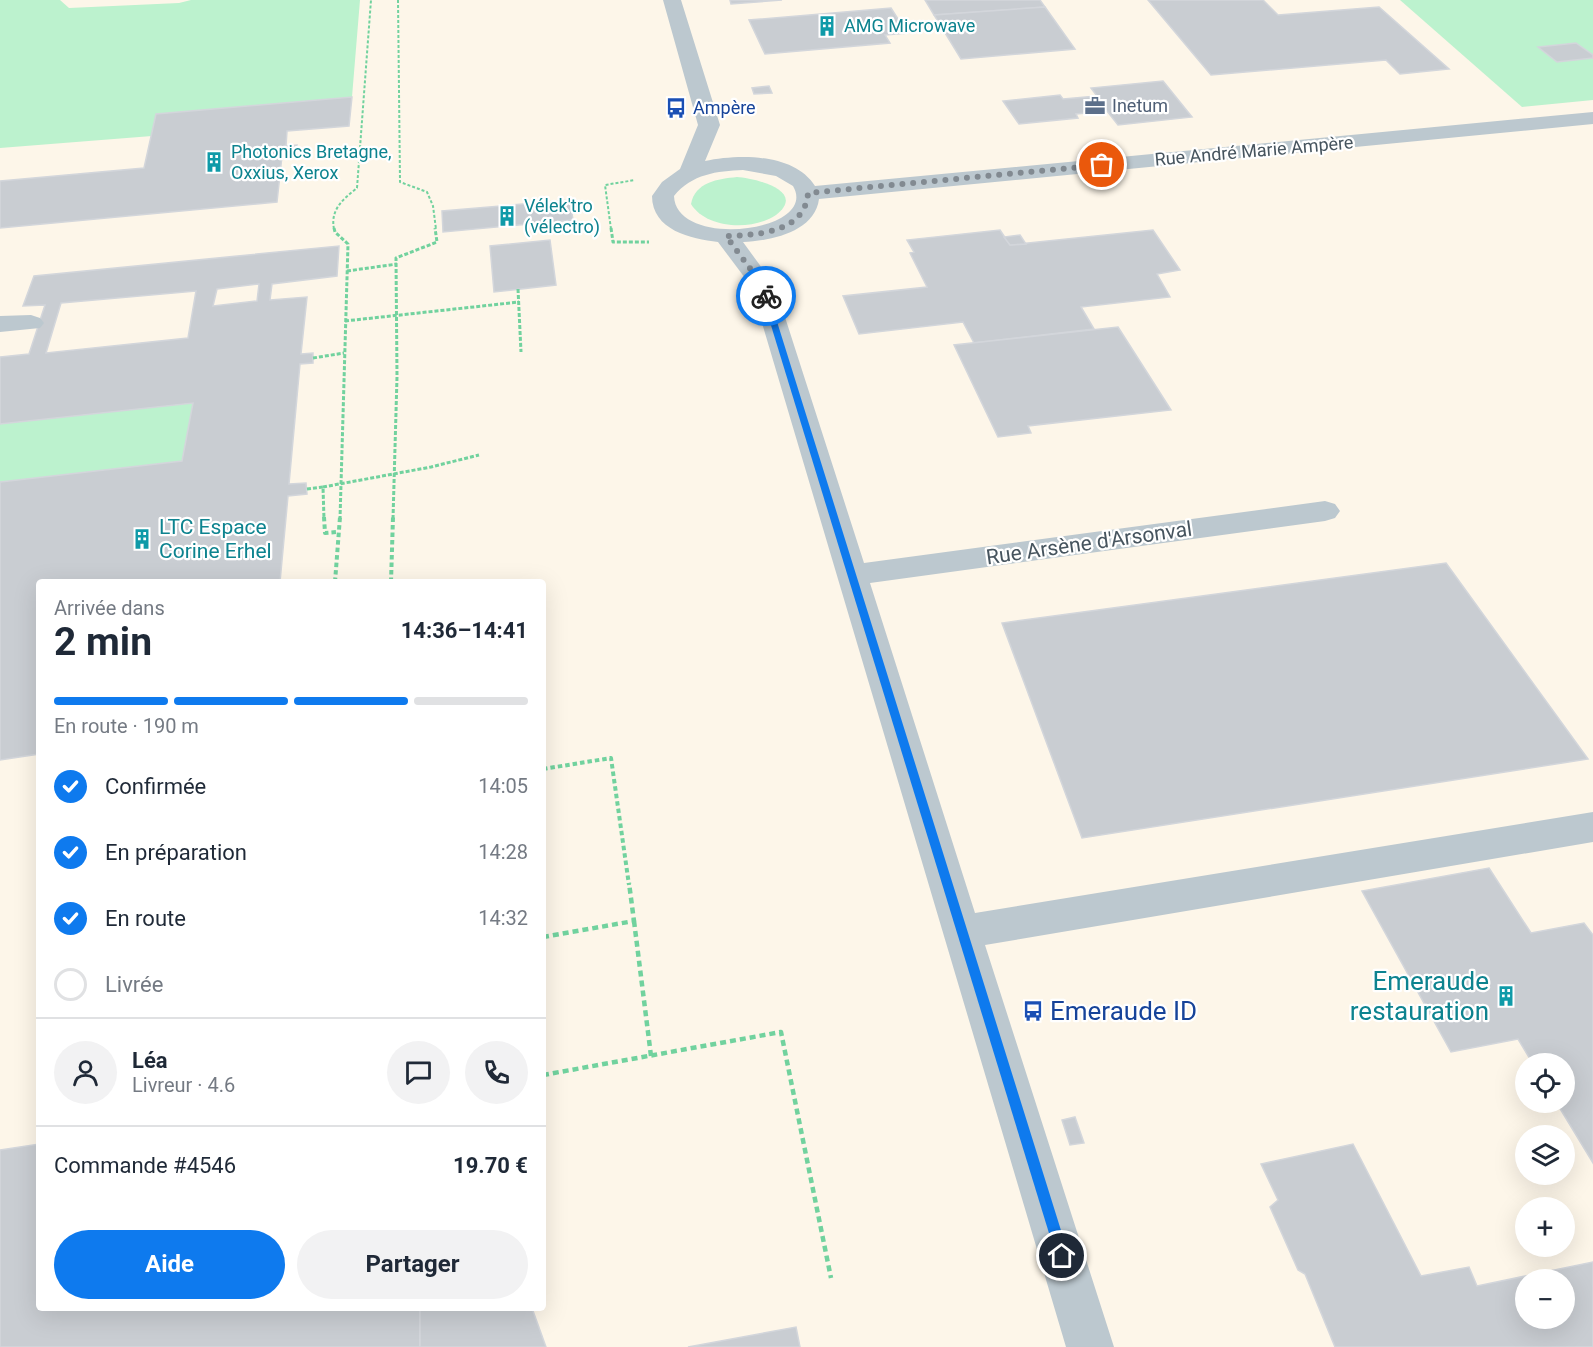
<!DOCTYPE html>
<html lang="fr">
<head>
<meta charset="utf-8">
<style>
	:root { --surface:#fff; --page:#f2f2f3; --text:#1f2937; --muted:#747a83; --line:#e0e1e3; --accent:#0e7aee }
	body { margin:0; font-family:Roboto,sans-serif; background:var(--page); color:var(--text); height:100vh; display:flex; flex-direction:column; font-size:22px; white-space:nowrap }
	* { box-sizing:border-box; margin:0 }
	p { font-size:20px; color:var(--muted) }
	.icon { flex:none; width:33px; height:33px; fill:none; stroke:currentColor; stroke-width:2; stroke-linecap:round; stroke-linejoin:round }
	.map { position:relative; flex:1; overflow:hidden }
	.details { position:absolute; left:36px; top:579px; width:510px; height:732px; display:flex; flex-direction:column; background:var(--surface); border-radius:6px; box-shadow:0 6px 24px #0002 }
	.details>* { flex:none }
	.tools { position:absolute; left:1515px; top:1053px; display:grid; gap:12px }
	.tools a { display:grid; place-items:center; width:60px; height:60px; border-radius:50%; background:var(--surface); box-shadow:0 6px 24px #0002; font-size:30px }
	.pin { position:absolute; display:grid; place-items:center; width:51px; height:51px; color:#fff; margin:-26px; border:3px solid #fff; border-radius:50%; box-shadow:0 2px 6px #0007 }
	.courier { position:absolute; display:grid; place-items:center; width:60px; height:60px; margin:-30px; border:4px solid #0e7aee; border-radius:50%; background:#fff; color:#222; box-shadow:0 2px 8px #0007 }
	.summary em { font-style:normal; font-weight:700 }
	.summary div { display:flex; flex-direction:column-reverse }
	.summary { display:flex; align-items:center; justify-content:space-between; height:102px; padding:0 18px }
	h1 { font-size:39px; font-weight:700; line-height:45px }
	.bar { display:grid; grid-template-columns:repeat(4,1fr); gap:9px 6px; align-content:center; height:72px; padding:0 18px }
	.bar i { height:8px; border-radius:4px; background:var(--line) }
	.bar .on { background:var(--accent) }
	.bar p { grid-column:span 4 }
	.line { display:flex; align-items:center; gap:15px; padding:0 18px; border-top:2px solid var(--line) }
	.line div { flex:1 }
	.round { display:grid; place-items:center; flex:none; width:63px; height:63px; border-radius:32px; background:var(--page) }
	ol { padding:0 18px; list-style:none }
	li { display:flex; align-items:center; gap:18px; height:66px }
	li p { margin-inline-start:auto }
	li .icon { padding:6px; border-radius:50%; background:var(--accent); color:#fff; stroke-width:4 }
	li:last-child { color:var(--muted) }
	li i { width:33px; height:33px; border:3px solid var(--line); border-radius:50% }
	.primary-button { display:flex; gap:12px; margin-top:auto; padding:12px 18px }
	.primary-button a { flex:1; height:69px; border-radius:36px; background:var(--accent); color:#fff; font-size:24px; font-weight:700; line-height:69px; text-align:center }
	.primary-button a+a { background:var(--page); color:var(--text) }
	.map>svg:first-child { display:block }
	.commercial { fill:#fdf6e9; fill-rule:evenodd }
	.green { fill:#bcf2ce }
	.building { fill:#c9cdd2; stroke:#d3d6db; stroke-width:1.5; fill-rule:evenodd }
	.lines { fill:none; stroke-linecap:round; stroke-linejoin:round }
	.path-far3 { stroke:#71d29e; stroke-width:2; stroke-dasharray:3 2; stroke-linecap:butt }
	.path-far2 { stroke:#71d29e; stroke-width:3; stroke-dasharray:4 2; stroke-linecap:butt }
	.path-far1 { stroke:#71d29e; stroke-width:4; stroke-dasharray:4.5 3; stroke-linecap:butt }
	.path { stroke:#71d29e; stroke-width:4.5; stroke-dasharray:6 4; stroke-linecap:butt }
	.minor { fill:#bcc8cf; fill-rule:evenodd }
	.route { fill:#0e7aee }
	.done { stroke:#828a91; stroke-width:6; stroke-dasharray:0 10.8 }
	.labels { text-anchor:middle; stroke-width:4.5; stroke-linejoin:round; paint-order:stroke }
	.far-culture-label { font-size:18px; fill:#0d838f; stroke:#fff; text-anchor:start }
	.far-service-label { font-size:18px; fill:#4e5e75; stroke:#fff; text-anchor:start }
	.far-transit-label { font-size:18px; fill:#164399; stroke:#fff; text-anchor:start }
	.far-street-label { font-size:18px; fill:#46545e; stroke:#fff }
	.culture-label { font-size:21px; fill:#0d838f; stroke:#fff; text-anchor:start }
	.street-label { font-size:21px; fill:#46545e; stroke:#fff }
	.near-culture-label { font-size:26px; fill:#0d838f; stroke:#fff; text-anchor:end }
	.near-transit-label { font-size:26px; fill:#164399; stroke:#fff; text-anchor:start }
</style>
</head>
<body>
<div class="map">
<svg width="1593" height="1347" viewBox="0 0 1593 1347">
	<rect width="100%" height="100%" fill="#f2eff0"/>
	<path class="commercial" d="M0,0H1593V1347H0ZM39,582H543V1308H39ZM1526,1064H1564V1102H1526ZM1526,1136H1564V1174H1526ZM1526,1208H1564V1246H1526ZM1526,1280H1564V1318H1526Z"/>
	<g class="green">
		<path d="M0,0H60L69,8L179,3L191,0H360L352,97L156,114L152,136L0,148Z"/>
		<path d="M1400,0H1593V100L1522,107Z"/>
		<path d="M737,177C753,178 808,190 776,215C753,231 706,229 691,204C695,182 718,179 737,177Z"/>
		<path d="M193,403L182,461L0,482V424Z"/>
	</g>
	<g class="building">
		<path d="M730,0H782L731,4Z"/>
		<path d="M925,0H1040L1045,7L934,15Z"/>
		<path d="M1148,0H1263L1278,15L1379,7L1449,69L1400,74L1386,60L1211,75Z"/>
		<path d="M1045,7L1075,49L961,59L934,15Z"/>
		<path d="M891,8L907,33L885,35L890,43L765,54L749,20Z"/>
		<path d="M1576,43L1593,55V58L1557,62L1538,47Z"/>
		<path d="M1163,81L1192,117L1118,125L1107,111L1076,114L1078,118L1019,124L1003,101L1060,95L1063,99L1097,96L1091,88Z"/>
		<path d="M769,86L772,93L754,94L752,88Z"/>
		<path d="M352,97L349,126L287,131L286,146L297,145L296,155L282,156L277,202L0,228V181L144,168L156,114Z"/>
		<path d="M570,200L573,220L443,232L442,211Z"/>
		<path d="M1000,230L1010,245L1153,230L1180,270L1157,274L1170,297L1081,307L1094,329L974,343L963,322L859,334L843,296L927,287L910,253L914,252L907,240Z"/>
		<path d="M1020,235L1026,244L1010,245L1004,237Z"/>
		<path d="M550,240L556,285L494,292L490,246Z"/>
		<path d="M339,246L337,276L272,284L270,300L307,297L301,354L313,353V363L300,364L289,484L306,483L307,494L288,496L280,582H39V754L0,760V482L182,461L193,403L0,424V357L29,354L45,305L23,306L34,276ZM259,284L257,301L213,306L217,289ZM196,291L188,338L46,353L61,303Z"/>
		<path d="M1118,327L1171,410L1028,426L1031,433L998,437L954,345Z"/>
		<path d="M1446,563L1588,759L1082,838L1002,623Z"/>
		<path d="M1489,868L1531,933L1584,923L1593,935V1163L1556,1102H1564V1064H1533L1518,1039L1451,1052L1362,891Z"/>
		<path d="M1075,1117L1084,1143L1070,1145L1062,1120Z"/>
		<path d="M39,1144V1308H420V1347H0V1150Z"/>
		<path d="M1353,1144L1421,1276L1469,1267L1477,1286L1593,1262V1347H1335L1305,1274L1298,1270L1270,1207L1278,1200L1261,1164ZM1526,1280H1564V1318H1526Z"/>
		<path d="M420,1308H532L546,1347H420Z"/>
		<path d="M796,1327L800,1347H688Z"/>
	</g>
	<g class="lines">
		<g class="path-far3">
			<path d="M398,0L400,182L427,192L433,206L436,229"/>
			<path d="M334,229C330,210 343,199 357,188L371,0"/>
			<path d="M611,229L605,185L635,180"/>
		</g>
		<g class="path-far2">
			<path d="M334,228L335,232L348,244L340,519"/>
			<path d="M611,228L613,242H649"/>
			<path d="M347,271L397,264"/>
			<path d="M518,289L521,352"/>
			<path d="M345,321L519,302"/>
			<path d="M313,358L344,353"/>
			<path d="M323,487L431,467L479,455"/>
			<path d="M307,489L323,487L324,519"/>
			<path d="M393,519L397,377L396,258L437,242L435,228"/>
		</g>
		<g class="path-far1">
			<path d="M324,517L325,533L337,532"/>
			<path d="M335,582L340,517"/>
			<path d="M391,582L393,517"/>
			<path d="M543,769L611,758L629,885"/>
		</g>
		<g class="path">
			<path d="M634,921L651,1056"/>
			<path d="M543,937L634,921L629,883"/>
			<path d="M543,1075L781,1032L831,1278"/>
		</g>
		<g class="minor">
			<path d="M663,0H681L720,125L705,161C739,154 794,153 815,186L1593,112V124L819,199C815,232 770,241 743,242L775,286L864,563L1325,501L1335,504L1340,511L1335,518L1325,521L870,583L975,913L1593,812V842L985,945L1114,1347H1066L751,286L718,242C691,239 652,230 652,196L662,182L680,169L698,125ZM743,170L776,176L793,186C820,232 676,250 674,196C692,174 717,171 743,170Z"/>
			<path d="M31,315L40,318L44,323L40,328L0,332V316Z"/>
		</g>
	</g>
	<path class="route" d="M766,293L769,296L1069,1256L1067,1261L1062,1263L1058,1261L1056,1256L762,296Z"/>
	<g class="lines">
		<path class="done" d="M766,296L763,286L726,236C757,235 805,233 808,193L1102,165"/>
	</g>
	<defs>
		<g id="building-bare" transform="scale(1.62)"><path d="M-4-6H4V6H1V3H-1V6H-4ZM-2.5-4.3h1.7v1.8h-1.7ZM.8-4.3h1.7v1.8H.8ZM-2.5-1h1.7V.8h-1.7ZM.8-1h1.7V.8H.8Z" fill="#0f9aa8" stroke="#fff" stroke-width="2.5" paint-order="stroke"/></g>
		<g id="office-bare" transform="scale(1.62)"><path d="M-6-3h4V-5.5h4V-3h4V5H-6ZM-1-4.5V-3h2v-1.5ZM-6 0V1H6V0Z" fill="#5c6f8a" stroke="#fff" stroke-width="2.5" paint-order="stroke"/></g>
		<g id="bus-bare" transform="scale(1.62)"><path d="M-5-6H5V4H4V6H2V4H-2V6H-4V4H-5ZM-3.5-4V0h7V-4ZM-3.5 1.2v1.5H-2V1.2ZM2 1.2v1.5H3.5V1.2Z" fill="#1a4fb4" stroke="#fff" stroke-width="2.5" paint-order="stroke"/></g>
	</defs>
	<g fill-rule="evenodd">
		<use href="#building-bare" x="827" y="26"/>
		<use href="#office-bare" x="1095" y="106"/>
		<use href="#bus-bare" x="676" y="108"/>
		<use href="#building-bare" x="214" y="162"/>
		<use href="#building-bare" x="507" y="216"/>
		<use href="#building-bare" x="142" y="539"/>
		<use href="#building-bare" x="1506" y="996"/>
		<use href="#bus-bare" x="1033" y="1011"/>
	</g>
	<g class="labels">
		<g class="far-culture-label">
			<text x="844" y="32">AMG Microwave</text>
			<text x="231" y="158">Photonics Bretagne,<tspan x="231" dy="21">Oxxius, Xerox</tspan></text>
			<text x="524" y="212">Vélek'tro<tspan x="524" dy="21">(vélectro)</tspan></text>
		</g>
		<g class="far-service-label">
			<text x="1112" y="112">Inetum</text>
		</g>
		<g class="far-transit-label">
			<text x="693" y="114">Ampère</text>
		</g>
		<g class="far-street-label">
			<text transform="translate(1254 151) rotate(-5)" y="6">Rue André Marie Ampère</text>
		</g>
		<g class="culture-label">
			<text x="159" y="534">LTC Espace<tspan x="159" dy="24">Corine Erhel</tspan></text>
		</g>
		<g class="street-label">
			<text transform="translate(1089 543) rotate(-8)" y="7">Rue Arsène d'Arsonval</text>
		</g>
		<g class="near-culture-label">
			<text x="1489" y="990">Emeraude<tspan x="1489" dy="30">restauration</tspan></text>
		</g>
		<g class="near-transit-label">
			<text x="1050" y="1020">Emeraude ID</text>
		</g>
	</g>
</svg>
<div class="tools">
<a><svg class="icon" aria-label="locate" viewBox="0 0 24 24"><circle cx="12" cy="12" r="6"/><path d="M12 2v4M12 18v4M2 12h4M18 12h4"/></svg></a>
<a><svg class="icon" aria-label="layers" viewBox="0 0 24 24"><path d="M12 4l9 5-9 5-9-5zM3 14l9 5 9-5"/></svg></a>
<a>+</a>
<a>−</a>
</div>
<div class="pin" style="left:1102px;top:165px;background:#ea580c"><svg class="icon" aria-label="bag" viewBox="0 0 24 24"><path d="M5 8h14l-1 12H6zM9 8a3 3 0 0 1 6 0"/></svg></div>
<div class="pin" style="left:1062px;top:1256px;background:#1f2937"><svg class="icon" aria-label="home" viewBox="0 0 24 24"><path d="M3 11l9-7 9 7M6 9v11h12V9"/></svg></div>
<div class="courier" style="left:766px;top:296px"><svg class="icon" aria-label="bike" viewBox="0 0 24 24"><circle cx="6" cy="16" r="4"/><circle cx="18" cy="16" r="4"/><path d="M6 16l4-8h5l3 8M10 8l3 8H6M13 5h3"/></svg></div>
<section class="details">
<div class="summary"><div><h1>2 min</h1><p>Arrivée dans</p></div><em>14:36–14:41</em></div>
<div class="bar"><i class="on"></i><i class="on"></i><i class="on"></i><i></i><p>En route · 190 m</p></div>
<ol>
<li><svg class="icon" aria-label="check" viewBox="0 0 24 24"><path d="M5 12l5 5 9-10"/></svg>Confirmée<p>14:05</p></li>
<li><svg class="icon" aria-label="check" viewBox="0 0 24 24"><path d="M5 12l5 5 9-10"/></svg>En préparation<p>14:28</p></li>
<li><svg class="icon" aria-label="check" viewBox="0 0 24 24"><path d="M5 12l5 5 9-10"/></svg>En route<p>14:32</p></li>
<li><i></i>Livrée</li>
</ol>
<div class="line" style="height:108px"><a class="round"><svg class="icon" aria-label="person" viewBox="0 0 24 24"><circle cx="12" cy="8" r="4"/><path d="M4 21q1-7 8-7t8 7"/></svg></a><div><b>Léa</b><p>Livreur · 4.6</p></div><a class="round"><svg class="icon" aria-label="chat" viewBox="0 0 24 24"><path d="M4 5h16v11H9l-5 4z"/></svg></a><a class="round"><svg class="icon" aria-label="phone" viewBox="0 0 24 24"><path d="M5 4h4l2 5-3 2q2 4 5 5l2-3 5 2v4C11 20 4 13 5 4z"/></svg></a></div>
<div class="line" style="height:78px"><div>Commande #4546</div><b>19.70 €</b></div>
<div class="primary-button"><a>Aide</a><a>Partager</a></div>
</section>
</div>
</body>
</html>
